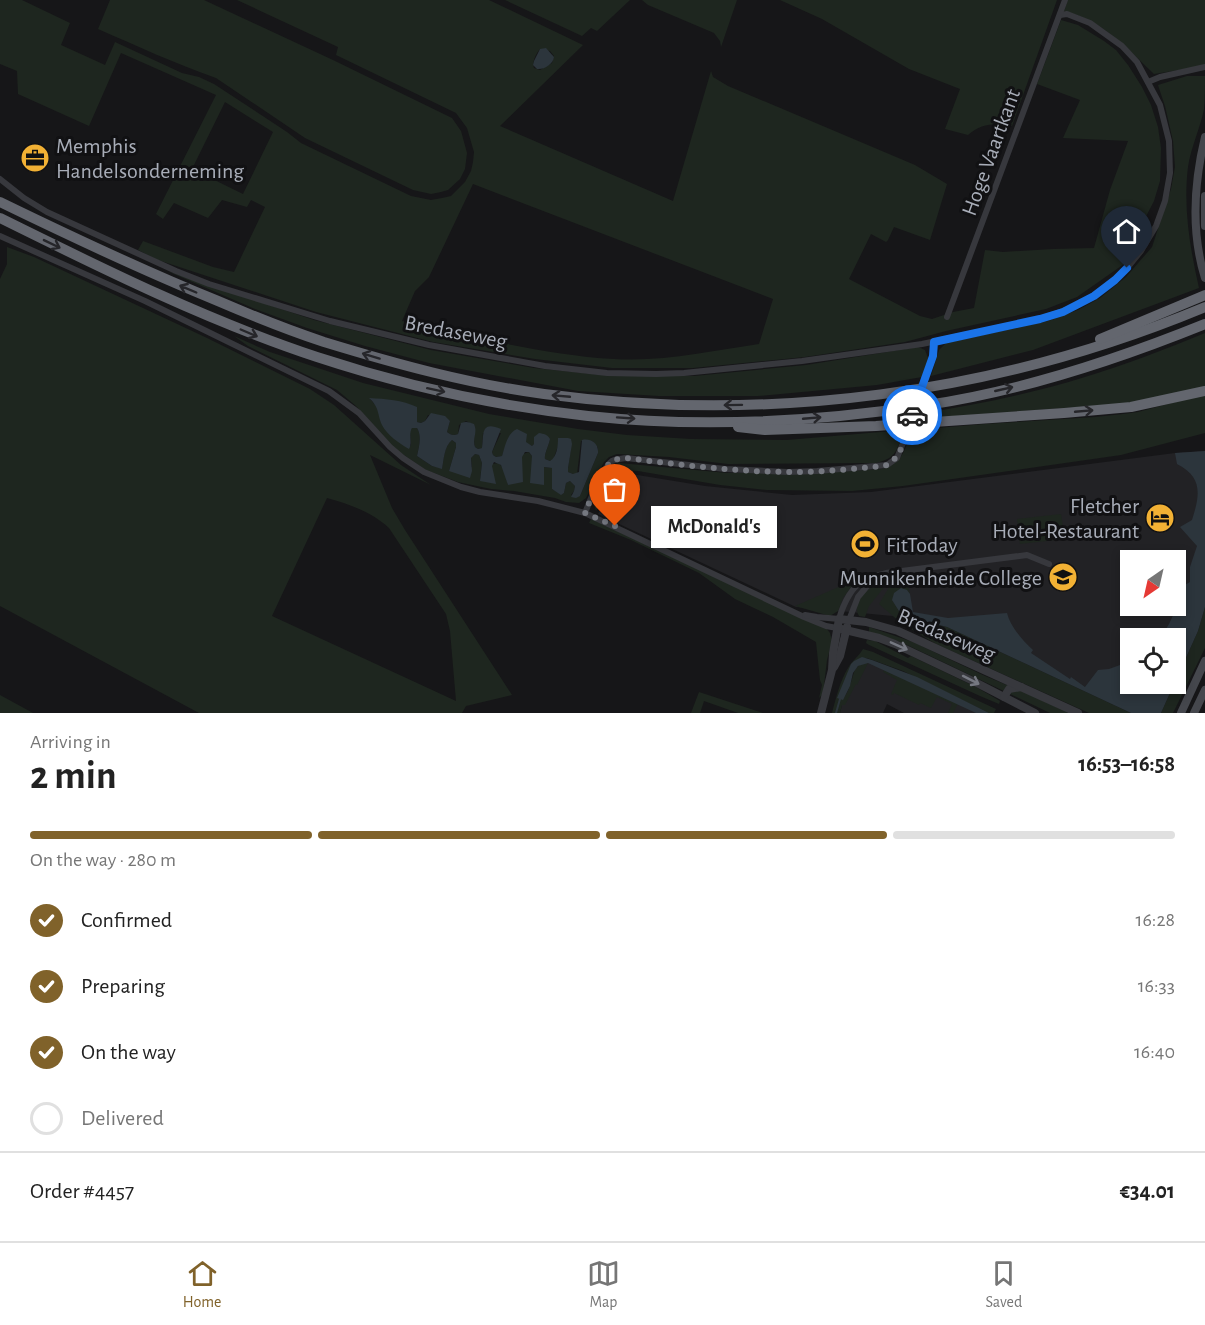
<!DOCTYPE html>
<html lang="en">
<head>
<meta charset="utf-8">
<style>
	:root { --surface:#fff; --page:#f6f6f6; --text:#222; --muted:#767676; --line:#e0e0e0; --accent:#80622a }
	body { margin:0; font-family:"Alegreya Sans",sans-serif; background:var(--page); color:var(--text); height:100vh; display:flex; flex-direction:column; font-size:22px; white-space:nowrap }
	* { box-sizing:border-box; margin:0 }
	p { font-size:20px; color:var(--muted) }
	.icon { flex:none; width:33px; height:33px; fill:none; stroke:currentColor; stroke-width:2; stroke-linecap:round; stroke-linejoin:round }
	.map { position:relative; height:713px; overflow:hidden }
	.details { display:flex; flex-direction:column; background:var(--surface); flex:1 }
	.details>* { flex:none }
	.needle { width:39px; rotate:214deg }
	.buttons { position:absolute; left:1120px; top:550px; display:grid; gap:12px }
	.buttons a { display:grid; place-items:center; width:66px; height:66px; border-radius:0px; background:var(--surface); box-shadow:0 3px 9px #0003; font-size:30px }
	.pin { position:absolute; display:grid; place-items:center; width:51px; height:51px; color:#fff; margin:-62px -26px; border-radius:50% 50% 50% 0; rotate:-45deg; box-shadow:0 0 6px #0007 }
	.pin .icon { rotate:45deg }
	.courier { position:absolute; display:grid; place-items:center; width:60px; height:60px; margin:-30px; border:4px solid #1a73e8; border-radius:50%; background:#fff; color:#222; box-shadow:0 2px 8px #0007 }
	.bubble { position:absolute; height:42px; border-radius:0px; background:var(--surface); box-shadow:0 3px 9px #0003; font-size:20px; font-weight:700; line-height:42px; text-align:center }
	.head em { font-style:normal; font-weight:700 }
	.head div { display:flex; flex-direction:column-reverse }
	.head { display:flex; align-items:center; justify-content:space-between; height:102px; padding:0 30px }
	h1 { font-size:39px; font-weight:700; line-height:45px }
	.bar { display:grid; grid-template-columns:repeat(4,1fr); gap:9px 6px; align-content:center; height:72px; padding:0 30px }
	.bar i { height:8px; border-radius:4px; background:var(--line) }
	.bar .current { background:var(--accent) }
	.bar p { grid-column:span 4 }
	.line { display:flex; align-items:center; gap:15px; padding:0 30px; border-top:2px solid var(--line) }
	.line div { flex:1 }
	ol { padding:0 30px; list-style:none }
	li { display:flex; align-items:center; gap:18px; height:66px }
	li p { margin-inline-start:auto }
	li .icon { padding:6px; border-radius:50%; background:var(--accent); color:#fff; stroke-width:4 }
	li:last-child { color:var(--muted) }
	li i { width:33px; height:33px; border:3px solid var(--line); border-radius:50% }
	.dock { display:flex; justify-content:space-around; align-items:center; height:84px; border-top:2px solid var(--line); background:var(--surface); font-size:16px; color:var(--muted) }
	.dock a { display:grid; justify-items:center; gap:3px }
	.dock .current { color:var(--accent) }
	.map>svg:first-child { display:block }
	.built { fill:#222225; fill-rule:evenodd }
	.green { fill:#1e261f; fill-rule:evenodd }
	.water { fill:#2c353c }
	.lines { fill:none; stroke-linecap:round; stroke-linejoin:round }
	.stream { stroke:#2c353c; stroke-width:2 }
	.minor { stroke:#37383d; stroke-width:6 }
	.tertiary { stroke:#37383d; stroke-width:8 }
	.secondary { stroke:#45474d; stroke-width:8 }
	.motorway { stroke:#63666e; stroke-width:10 }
	.minor-bridge { stroke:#37383d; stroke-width:6 }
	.oneway { stroke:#26262a }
	.oneway2 { stroke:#757881 }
	.done { stroke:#757880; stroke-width:6; stroke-dasharray:0 10.8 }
	.route { stroke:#1a73e8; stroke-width:8 }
	.labels { text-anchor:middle; stroke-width:6; stroke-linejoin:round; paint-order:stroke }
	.poi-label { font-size:22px; fill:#a8adb8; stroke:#111113; text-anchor:start }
	.street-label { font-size:22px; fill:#a8adb8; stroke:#111113 }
</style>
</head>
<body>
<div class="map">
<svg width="1205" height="713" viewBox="0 0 1205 713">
	<rect width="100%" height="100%" fill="#161618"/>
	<g class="built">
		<path d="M1205,451V551L1176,639H1131V684L1142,713L936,620L796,607L598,514L619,472L705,486L792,495L871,492L1175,453ZM1131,561H1176V606H1131Z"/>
		<path d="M865,660L985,713H904L887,704L883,713H840L843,700Z"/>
	</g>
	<g class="green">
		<path d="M0,0H22L70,23L61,45L105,65L115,42L182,73L199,77L214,84L287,132L301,143L411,196L431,200L442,198L451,196L465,182L471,171L473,162L474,152L467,128L456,113L336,55L338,47L237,0H489L583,45L500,126L673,201L711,71L713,77L728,86L915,165L947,184L930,240L894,227L888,240L886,242L871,234L849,279L920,316L932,319L953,312L974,308L985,250L1003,252L1053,249L1094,248L1110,190L1128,141L1063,138L1080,100L1037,84L1061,20L1078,25L1104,41L1116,50L1128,65L1142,87L1151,105L1158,127L1161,148L1160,181L1154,201L1140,228V240L1124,264L1077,297L1046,309L946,331L905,342L805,357L693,368H612L535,359L433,342L316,312L158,260L138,250L143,241L213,267L234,272L265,207L251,200L247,207L222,200L208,218L174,203L163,219L156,214L216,95L121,53L89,126L18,94L17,71L0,64ZM540,49L550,51L554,56L552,63L540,70L534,68C532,61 536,54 540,49ZM225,102L273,132L243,194L192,169ZM473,184L773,299L759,344C711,351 663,362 614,359C543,355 472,336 402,321L415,291L429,277Z"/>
		<path d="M110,0H204L333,60L452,118L461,131L467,153L465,169L460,179L448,190L441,192L431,194L413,190L305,138L216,78C176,64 137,46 98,29Z"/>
		<path d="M505,0H630L597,31L591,28L582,36Z"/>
		<path d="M642,0H737L721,47L720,41L714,33L648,5Z"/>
		<path d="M780,0H1057L1012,126C995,122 981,124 968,135L945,129L960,89L909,69L822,19Z"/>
		<path d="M1068,0H1205V66L1154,74C1127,48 1102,20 1064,11Z"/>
		<path d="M1187,76H1205C1205,87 1205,99 1204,109C1200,129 1191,147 1188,167C1183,208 1190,248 1199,288L1033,350L931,376L939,350L946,343L1048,321L1078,310L1100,298L1126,277L1152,247L1171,189L1175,167L1173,141L1165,106L1158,85Z"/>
		<path d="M7,247L34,257L205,337L310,389L334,405L401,465L431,485L370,455L392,508L405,530L512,695L466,706L462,713H199L0,606V279L7,264ZM327,498C349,504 372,512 389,528L446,614L450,631L456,701L272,616Z"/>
		<path d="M167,271L314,320L431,350L534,368L612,376H694L806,365L918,347L925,350L928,358L922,377L877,385L758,396H659L578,391L429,363L365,346L307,328L255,309Z"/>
		<path d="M1205,333V387L1145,402L917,419L919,414C975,405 1030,394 1085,377C1125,365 1166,349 1205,333Z"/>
		<path d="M234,336L270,352L363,383L489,414L578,429L627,435L691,439L787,440L904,430C897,449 897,459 875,463L728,464L669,457L617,454L609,457L604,462L586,498L579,503L566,502L555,498L514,491L491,489L458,482L426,470L395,449L356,406L337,390L248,346ZM370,399L416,415L417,422L421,423L425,421L428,415L450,421L447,432C451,435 453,436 458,434L459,425L466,421L474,425C475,433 473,440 475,447L478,449L482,448L483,433H501L492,452L493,455L496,457L502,456L509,437L532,446L534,444V437L550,439C549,445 544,454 545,459L550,461L553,460L558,446L571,448L568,468V472L573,474H577L581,441H592L598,448V453L580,496L571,495L574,491L575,486L570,481L566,483L564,493L561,494L552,489V468L544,467V469L532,467V456L529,452L523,454L508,485C506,477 505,467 498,463L492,464L480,480L482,463L479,455L475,454L471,458L472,467L449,471L456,447V443L452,440C444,446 444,459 442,468L432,466L417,456C419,447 422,436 417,428H412L410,431L411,446L379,412L378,408Z"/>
		<path d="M1205,394V433L1121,455L903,486L852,491L767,490L720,485L638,471L617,470L603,499L596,511L593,502C599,488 603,467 619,463L728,473H819L882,469C902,465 906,447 912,430L985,424L1095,417L1123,414L1138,412Z"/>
		<path d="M1061,514L1065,539L1020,544L1017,519Z"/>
		<path d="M591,519L827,629L830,633L832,641L827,660L823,694L819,698L822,685L820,680L816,642L773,617L735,599L699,573L631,540L589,523Z"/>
		<path d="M857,579L843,598L838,611L830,616L795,606Z"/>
		<path d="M884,579L885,586L869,606L865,617L859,616C850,600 872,586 884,579Z"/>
		<path d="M907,582L910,594L907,590L892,600L899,611L915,619L947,627L1131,713H1089L936,644L901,623L879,604L891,584Z"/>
		<path d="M1205,607V648L1173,713H1161L1174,684H1176V680L1198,631Z"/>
		<path d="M869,627L913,642L985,676L1024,692L1069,713H1050L905,644L890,638L869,633Z"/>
		<path d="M867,640L875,641L908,658L911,656L976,687L1000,701L999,704L980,696L869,645L866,643Z"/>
		<path d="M863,649L873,652L996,709L994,713H989L903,671L867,658L854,661L843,699C846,695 849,690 850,685C855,673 852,665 868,663L857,685L856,684L845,705H842L840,713H832C836,698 840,681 848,668C852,661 859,656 863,649Z"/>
		<path d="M884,670L958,704L953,713H948L952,704L937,697L931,708L920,703L919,705L894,693L893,695L891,694L897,680L883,672Z"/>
		<path d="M699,692L763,713H738L704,701L700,713H691Z"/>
		<path d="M0,695L33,713H0Z"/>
	</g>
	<g class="water">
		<path d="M546,48L554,57C553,64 544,70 537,69L533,65L534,61L540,49Z"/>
		<path d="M369,398C386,399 402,400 417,407V422L421,423L425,421L431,413L445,416L450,421L447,432C451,435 453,436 458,434L461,423C466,421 469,422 474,424C478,433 472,438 475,447L478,449L482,448C484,435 480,420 501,429L492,452L493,455L496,457L502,456C505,447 507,433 517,429L527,434L526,442L532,446L534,444V437L539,433C544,434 547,434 550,439C549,445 544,454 545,459L550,461C557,457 558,446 558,438H568L571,439L572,444L568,468V472L573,474L579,472L582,440C590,438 599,443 598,453L580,496L576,498L571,497L574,491L575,486L570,481L566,483L564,493L561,495L552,489V468L544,467V485L530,483L532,456L529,452H525L522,457L523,482L508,485L501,465L494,462L492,466L496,484L480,481L482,463L479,455L475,454L471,458L472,471L470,478L449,471L456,447V443L452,440C444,447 444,459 442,469L432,466L417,456C419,447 422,436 417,428H412C408,435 413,442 409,449C400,444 387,435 382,425C377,414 380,408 369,398Z"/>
		<path d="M1205,451V607L1198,631L1176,680V639H1160L1169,624L1176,609L1183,607V602L1179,593L1183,586L1190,582V567L1197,546L1180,527L1192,520C1200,495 1203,477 1177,464L1175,453Z"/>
		<path d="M901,588L907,590L910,594L913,612L948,618L1007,613C1010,626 1022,640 1033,650L1031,653L1070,679L1071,677L1085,687L1098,670L1109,669L1131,661V684H1174L1161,713H1131L947,627L915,619L899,611L892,600L894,593Z"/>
		<path d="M862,657L872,660L917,677L989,713H976L868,663L858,666L853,673L850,686L843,700L837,698L851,664L854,661Z"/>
	</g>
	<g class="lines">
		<path class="stream" d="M836,713L840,699"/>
		<g class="minor">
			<path d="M1148,82L1160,77L1205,67"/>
			<path d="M0,179L24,198L47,212L176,271L209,284L330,321L429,345L545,366L607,373L656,374L684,373L802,361L922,344L1040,319L1074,307L1094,296L1115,280L1127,268L1141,251L1156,226L1165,201L1170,173L1169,141L1160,105L1137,62L1122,46L1090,23L1067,14L1060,15"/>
			<path d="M0,236L145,301L329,391L359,413L390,447L403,458L424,472L461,487L480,492L538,501L585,513L804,617L826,626L837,628"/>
			<path d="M947,317L1065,0"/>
			<path d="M931,361L934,351V342"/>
			<path d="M585,513C590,501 602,468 612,461C616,459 621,459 626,458L725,469L788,472L817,471L887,465L897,458L903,443"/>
			<path d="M805,615L817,617L839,619C843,605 852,584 867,579C873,576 880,575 886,573L1027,555L1049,564"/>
			<path d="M849,620L858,597L874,578"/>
		</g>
		<g class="tertiary">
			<path d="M837,628L879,638L895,644L973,681L1035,713"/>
			<path d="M834,667L840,656L847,627"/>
			<path d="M1004,697L1009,689L1021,687"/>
			<path d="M821,713L832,670L833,653L839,619L866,622L898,631L1078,713"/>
		</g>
		<g class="secondary">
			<path d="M1205,137C1194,183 1191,233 1205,278"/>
			<path d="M1205,196V226"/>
			<path d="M1181,713L1205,661"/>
			<path d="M1194,713L1205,690"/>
		</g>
		<g class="motorway">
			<path d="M0,202C72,237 144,271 218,301C253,316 288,330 324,342C396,364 469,384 544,394C769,424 996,394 1205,307"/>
			<path d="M0,218C103,269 208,321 317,357C405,386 496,406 588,416C700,428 816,422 927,405C1023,391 1116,360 1205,324"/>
			<path d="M1100,339L1205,295"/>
			<path d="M738,427L765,430L876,426L1064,413L1131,407L1205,391"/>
		</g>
		<path class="minor-bridge" d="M903,443L931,361"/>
	</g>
	<defs><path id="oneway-shaft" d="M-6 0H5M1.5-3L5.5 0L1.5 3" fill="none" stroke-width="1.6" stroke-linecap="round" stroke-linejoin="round" transform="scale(1.5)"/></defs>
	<g class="oneway">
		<use href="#oneway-shaft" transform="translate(52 244) rotate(26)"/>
		<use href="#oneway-shaft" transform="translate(188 289) rotate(-157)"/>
		<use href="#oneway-shaft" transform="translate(249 333) rotate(23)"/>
		<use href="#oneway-shaft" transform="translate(371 356) rotate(-163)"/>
		<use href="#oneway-shaft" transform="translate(1004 389) rotate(-13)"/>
		<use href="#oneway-shaft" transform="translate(436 390) rotate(12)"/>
		<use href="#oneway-shaft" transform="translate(561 396) rotate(-175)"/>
		<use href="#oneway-shaft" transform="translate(733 405) rotate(179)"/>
		<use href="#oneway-shaft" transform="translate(1084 411) rotate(-5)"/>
		<use href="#oneway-shaft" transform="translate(626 418) rotate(4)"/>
		<use href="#oneway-shaft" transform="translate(812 418) rotate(-5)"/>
	</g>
	<g class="oneway2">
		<use href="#oneway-shaft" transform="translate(899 646) rotate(24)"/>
		<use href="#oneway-shaft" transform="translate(971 680) rotate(27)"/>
	</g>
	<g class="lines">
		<path class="done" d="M615,526L585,513C590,501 602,468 612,461C616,459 621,459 626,458C681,465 736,472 792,472C822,472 854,469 884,466C903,459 906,433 912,415"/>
		<path class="route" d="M912,415L933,356L934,342L1040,319L1063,312L1094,296L1115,280L1127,268"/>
	</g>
	<defs>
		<g id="office-disc" transform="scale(1.5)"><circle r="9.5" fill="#f2b134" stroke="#111113"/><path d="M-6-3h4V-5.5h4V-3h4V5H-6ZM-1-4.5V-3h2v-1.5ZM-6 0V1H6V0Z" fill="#111"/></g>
		<g id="hotel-disc" transform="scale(1.5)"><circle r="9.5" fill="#f2b134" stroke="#111113"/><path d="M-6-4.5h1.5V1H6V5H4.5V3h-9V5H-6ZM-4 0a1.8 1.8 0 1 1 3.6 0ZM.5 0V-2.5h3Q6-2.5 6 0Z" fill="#111"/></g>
		<g id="stadium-disc" transform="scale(1.5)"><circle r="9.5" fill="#f2b134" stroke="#111113"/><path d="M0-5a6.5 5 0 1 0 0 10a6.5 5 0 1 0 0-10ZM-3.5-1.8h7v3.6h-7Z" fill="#111"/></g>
		<g id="school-disc" transform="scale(1.5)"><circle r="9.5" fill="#f2b134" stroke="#111113"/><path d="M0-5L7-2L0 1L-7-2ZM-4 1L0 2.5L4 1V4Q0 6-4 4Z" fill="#111"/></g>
	</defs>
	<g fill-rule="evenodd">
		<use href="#office-disc" x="35" y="158"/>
		<use href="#hotel-disc" x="1160" y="518"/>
		<use href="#stadium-disc" x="865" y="544"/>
		<use href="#school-disc" x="1063" y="577"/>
	</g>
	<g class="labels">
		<g class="poi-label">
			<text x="56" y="153">Memphis<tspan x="56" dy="25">Handelsonderneming</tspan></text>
			<text x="1139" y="513" text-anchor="end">Fletcher<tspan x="1139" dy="25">Hotel-Restaurant</tspan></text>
			<text x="886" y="552">FitToday</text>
			<text x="1042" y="585" text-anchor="end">Munnikenheide College</text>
		</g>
		<g class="street-label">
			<text transform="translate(990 152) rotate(-70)" y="8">Hoge Vaartkant</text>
			<text transform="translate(456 331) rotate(11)" y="8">Bredaseweg</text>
			<text transform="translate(947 634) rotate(23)" y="8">Bredaseweg</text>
		</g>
	</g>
</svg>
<div class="buttons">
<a><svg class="needle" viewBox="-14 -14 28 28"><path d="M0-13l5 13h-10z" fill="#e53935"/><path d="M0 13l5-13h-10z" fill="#767676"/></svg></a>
<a><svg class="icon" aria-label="locate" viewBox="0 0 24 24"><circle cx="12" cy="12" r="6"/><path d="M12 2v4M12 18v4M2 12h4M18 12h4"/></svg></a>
</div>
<div class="pin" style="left:615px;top:526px;background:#ea580c"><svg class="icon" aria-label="bag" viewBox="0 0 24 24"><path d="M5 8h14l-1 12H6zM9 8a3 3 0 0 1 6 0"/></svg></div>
<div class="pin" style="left:1127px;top:268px;background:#1f2937"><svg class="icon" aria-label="home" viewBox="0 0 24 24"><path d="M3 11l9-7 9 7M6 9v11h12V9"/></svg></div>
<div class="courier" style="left:912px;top:415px"><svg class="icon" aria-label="car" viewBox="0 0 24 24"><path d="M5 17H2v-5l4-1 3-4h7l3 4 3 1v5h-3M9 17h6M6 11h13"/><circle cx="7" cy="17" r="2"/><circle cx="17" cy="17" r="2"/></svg></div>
<div class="bubble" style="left:651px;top:506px;width:126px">McDonald's</div>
</div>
<section class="details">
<div class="head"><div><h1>2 min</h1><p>Arriving in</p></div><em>16:53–16:58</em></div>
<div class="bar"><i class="current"></i><i class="current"></i><i class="current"></i><i></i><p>On the way · 280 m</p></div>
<ol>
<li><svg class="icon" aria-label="check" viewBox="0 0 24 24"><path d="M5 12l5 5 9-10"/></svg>Confirmed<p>16:28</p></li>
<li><svg class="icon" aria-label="check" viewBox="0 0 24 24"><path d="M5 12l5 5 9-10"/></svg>Preparing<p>16:33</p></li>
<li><svg class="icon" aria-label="check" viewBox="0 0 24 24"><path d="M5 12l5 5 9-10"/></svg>On the way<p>16:40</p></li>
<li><i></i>Delivered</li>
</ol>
<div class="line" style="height:78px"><div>Order #4457</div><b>€34.01</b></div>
</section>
<nav class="dock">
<a class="current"><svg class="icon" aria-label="home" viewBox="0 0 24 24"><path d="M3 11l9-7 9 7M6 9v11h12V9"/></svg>Home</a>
<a><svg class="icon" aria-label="map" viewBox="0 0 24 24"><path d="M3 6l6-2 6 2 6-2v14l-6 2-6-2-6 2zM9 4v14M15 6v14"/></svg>Map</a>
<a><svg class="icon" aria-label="saved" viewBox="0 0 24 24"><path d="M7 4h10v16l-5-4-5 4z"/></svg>Saved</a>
</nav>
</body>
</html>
